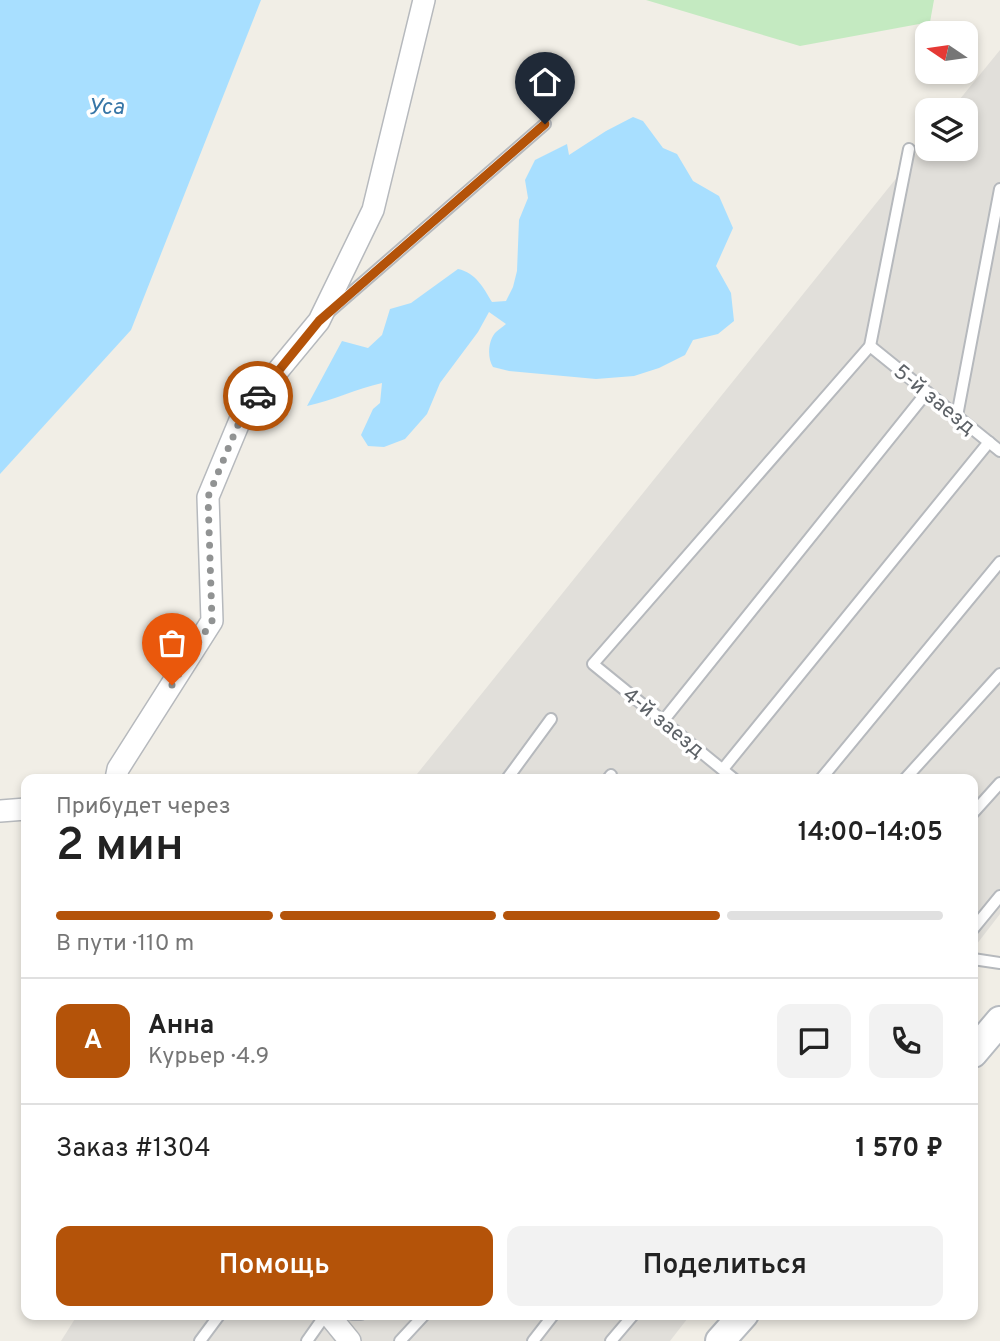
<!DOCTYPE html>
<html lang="ru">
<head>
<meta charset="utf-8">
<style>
	:root { --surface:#fff; --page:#f2f2f2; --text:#222; --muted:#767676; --line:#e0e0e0; --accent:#b45309 }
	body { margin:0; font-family:Overpass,sans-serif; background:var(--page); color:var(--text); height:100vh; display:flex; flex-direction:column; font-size:26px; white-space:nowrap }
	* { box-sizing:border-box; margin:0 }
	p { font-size:23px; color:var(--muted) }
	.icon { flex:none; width:38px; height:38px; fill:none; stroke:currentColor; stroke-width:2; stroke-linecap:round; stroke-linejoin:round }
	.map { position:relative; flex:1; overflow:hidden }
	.panel { position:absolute; left:21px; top:774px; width:957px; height:546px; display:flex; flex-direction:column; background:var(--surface); border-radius:14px; box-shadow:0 4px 10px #0003 }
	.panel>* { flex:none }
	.needle { width:46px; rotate:283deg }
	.buttons { position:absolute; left:915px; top:21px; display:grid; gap:14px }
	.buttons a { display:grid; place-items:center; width:63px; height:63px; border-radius:14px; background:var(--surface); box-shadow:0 4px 10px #0003; font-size:35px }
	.pin { position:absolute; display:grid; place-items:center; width:60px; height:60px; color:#fff; margin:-72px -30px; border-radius:50% 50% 50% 0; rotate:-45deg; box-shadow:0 0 7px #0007 }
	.pin .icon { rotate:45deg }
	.courier { position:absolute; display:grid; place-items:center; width:70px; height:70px; margin:-35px; border:5px solid #b45309; border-radius:50%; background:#fff; color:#222; box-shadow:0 2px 9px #0007 }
	.overview em { font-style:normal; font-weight:600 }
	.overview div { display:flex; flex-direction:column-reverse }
	.overview { display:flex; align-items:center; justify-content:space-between; height:119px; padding:0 35px }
	h1 { font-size:46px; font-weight:600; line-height:52px }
	.bar { display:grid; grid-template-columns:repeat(4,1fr); gap:10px 7px; align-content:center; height:84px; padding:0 35px }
	.bar i { height:9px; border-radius:5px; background:var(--line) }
	.bar .selected { background:var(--accent) }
	.bar p { grid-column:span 4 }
	.line { display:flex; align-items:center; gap:18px; padding:0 35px; border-top:2px solid var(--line) }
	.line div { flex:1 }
	.round { display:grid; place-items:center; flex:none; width:74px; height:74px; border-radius:14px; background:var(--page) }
	.button { display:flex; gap:14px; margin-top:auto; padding:14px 35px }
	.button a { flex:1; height:80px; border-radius:14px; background:var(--accent); color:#fff; font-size:28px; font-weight:600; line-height:80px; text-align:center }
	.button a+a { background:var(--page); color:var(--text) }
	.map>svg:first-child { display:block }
	.industrial { fill:#e1dfda }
	.green { fill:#c4eac1 }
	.water { fill:#a8dfff }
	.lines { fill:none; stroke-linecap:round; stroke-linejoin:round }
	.lane-casing { stroke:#b6b9bd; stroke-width:14 }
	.street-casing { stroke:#b6b9bd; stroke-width:24 }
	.secondary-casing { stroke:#b7bbc0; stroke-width:32 }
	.lane { stroke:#fff; stroke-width:10 }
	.street { stroke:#fff; stroke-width:21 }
	.secondary { stroke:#fff; stroke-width:28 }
	.done { stroke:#919393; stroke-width:7; stroke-dasharray:0 12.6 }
	.route { stroke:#b45309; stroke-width:9 }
	.labels { text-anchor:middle; stroke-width:7; stroke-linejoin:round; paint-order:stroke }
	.street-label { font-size:21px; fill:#5d6267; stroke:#fff }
	.water-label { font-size:23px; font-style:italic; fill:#3776a7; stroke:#fff }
</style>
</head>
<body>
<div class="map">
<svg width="1000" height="1341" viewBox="0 0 1000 1341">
	<rect width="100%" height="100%" fill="#f1eee6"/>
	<g class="industrial">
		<path d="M1000,50V914L973,949V779H413L927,140L928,149H966V110H951Z"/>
		<path d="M78,1314H691L670,1341H61Z"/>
	</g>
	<path class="green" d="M646,0H934L930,22L800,46Z"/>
	<g class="water">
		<path d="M0,0H261L131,330L0,474Z"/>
		<path d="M633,117L643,121L663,148L677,154L693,181L719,196L733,228L716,266L731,293L734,321L718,334L693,340L685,355L659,368L634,376L596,379L509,371L493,367C487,358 488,340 496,332C499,329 503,327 506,324L489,312L478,332L440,383L427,414L405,439L384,447L368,446L361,435L373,409L380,403L382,383C356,389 334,400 307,406L342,341L368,348L382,335L390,309L411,303L458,269C476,273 483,287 492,302L506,301L513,287L517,271L519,220L528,198L525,180L535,160L567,144L569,155L606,131Z"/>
	</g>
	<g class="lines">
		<g class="lane-casing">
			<g id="lane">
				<path d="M329,312L545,124"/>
				<path d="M870,346L1000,451"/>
				<path d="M957,416L1000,189"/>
				<path d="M663,721L927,392"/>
				<path d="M723,769L989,442"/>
				<path d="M507,779L551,719"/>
				<path d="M608,779L611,775"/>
				<path d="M734,779L593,664L870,346L909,149"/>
				<path d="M821,779L1000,562"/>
				<path d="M905,779L1000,674"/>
				<path d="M973,813L1000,783"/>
				<path d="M973,929L1000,896"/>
				<path d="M973,959L1000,963"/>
				<path d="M352,1314H361"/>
				<path d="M200,1341L220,1314"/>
				<path d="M307,1341L326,1314"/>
				<path d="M400,1341L425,1314"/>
				<path d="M533,1341L554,1314"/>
				<path d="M611,1341L634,1314"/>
			</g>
		</g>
		<g class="street-casing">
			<g id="street">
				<path d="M116,779L118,769L212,621L208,497L243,413L319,321L373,210L424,0"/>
				<path d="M0,811L26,809"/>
				<path d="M328,1314L350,1341"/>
			</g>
		</g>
		<g class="secondary-casing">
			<g id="secondary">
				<path d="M973,1053L1000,1021"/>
				<path d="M720,1341L744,1314"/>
			</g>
		</g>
		<use href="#lane" class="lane"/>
		<use href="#street" class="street"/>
		<use href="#secondary" class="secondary"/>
	</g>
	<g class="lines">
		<path class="done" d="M172,685L212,621L208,497L243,413L258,396"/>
		<path class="route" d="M258,396L319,321L545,124"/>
	</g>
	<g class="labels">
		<g class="street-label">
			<text transform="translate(935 399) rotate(39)" y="7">5-й заезд</text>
			<text transform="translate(664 722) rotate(39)" y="7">4-й заезд</text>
		</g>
		<g class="water-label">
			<text x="106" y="114">Уса</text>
		</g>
	</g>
</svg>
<div class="buttons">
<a><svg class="needle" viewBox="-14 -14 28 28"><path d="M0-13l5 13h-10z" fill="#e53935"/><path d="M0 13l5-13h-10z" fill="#767676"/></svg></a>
<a><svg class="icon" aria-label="layers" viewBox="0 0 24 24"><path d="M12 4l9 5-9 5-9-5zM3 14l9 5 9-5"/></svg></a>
</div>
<div class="pin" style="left:172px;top:685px;background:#ea580c"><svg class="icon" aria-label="bag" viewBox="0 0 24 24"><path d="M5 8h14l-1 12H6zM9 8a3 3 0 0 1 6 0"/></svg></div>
<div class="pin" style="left:545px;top:124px;background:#1f2937"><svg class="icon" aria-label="home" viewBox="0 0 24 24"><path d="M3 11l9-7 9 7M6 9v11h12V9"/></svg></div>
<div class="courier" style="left:258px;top:396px"><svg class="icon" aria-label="car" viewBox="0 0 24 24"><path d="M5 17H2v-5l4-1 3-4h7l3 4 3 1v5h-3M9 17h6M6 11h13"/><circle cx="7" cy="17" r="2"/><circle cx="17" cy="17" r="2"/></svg></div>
<section class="panel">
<div class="overview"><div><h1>2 мин</h1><p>Прибудет через</p></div><em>14:00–14:05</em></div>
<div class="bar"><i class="selected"></i><i class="selected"></i><i class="selected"></i><i></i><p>В пути · 110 m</p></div>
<div class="line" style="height:126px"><b class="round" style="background:var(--accent);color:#fff">А</b><div><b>Анна</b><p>Курьер · 4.9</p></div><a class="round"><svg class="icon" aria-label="chat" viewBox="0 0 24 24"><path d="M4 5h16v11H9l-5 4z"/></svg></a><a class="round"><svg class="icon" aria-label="phone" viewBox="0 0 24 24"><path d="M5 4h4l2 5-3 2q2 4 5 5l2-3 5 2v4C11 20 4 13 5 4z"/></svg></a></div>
<div class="line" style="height:91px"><div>Заказ #1304</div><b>1 570 ₽</b></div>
<div class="button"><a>Помощь</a><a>Поделиться</a></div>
</section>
</div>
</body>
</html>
